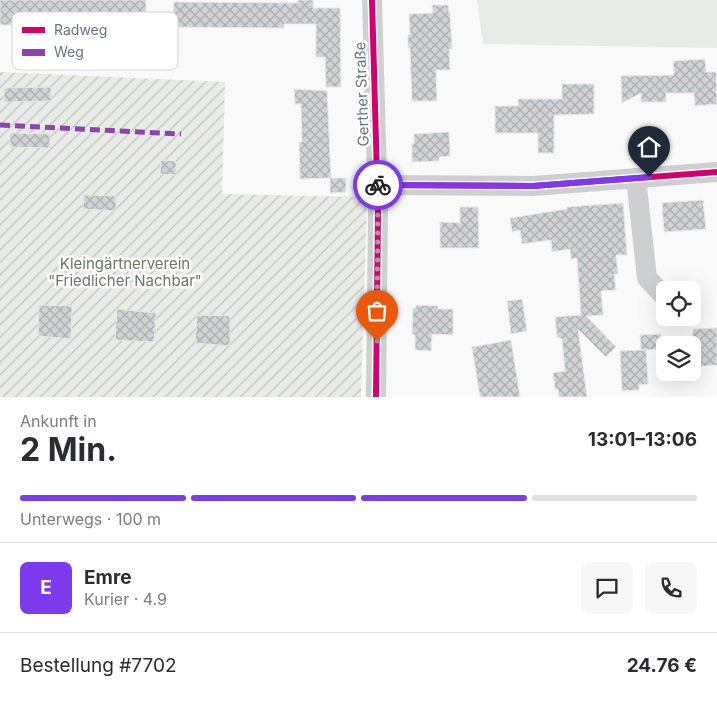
<!DOCTYPE html>
<html lang="de">
<head>
<meta charset="utf-8">
<style>
	:root { --surface:#fff; --page:#f7f7f7; --text:#2b2b33; --muted:#7c7c81; --line:#e1e1e2; --accent:#7c3aed }
	body { margin:0; font-family:Inter,sans-serif; background:var(--page); color:var(--text); height:100vh; display:flex; flex-direction:column; font-size:19px; white-space:nowrap }
	* { box-sizing:border-box; margin:0 }
	p { font-size:16px; color:var(--muted) }
	.icon { flex:none; width:28px; height:28px; fill:none; stroke:currentColor; stroke-width:2; stroke-linecap:round; stroke-linejoin:round }
	.map { position:relative; height:397px; overflow:hidden }
	.details { display:flex; flex-direction:column; background:var(--surface); flex:1 }
	.details>* { flex:none }
	.buttons { position:absolute; left:656px; top:281px; display:grid; gap:10px }
	.buttons a { display:grid; place-items:center; width:45px; height:45px; border-radius:8px; background:var(--surface); box-shadow:0 5px 20px #0002; font-size:25px }
	.pin { position:absolute; display:grid; place-items:center; width:42px; height:42px; color:#fff; margin:-51px -21px; border-radius:50% 50% 50% 0; rotate:-45deg; box-shadow:0 0 5px #0007 }
	.pin .icon { rotate:45deg }
	.courier { position:absolute; display:grid; place-items:center; width:50px; height:50px; margin:-25px; border:4px solid #7c3aed; border-radius:50%; background:#fff; color:#222; box-shadow:0 1px 6px #0007 }
	.overview em { font-style:normal; font-weight:700 }
	.overview div { display:flex; flex-direction:column-reverse }
	.overview { display:flex; align-items:center; justify-content:space-between; height:85px; padding:0 20px }
	h1 { font-size:32px; font-weight:700; line-height:38px }
	.bar { display:grid; grid-template-columns:repeat(4,1fr); gap:8px 5px; align-content:center; height:60px; padding:0 20px }
	.bar i { height:6px; border-radius:4px; background:var(--line) }
	.bar .active { background:var(--accent) }
	.bar p { grid-column:span 4 }
	.line { display:flex; align-items:center; gap:12px; padding:0 20px; border-top:1px solid var(--line) }
	.line div { flex:1 }
	.round { display:grid; place-items:center; flex:none; width:52px; height:52px; border-radius:8px; background:var(--page) }
	.map>svg:first-child { display:block }
	.grass { fill:#e8ebe6 }
	.garden { fill:url(#garden-furrows) }
	.building { fill:url(#building-cross-hatch); stroke:#e8e8e8 }
	.lines { fill:none; stroke-linecap:round; stroke-linejoin:round }
	.minor { stroke:#cecfd0; stroke-width:20 }
	.quiet { stroke:#8e44ad; stroke-width:5; stroke-dasharray:10 5; stroke-linecap:butt }
	.cycleway-casing { stroke:#fff; stroke-width:9 }
	.cycleway { stroke:#d6006c; stroke-width:6 }
	.done { stroke:#99a4ac; stroke-width:5; stroke-dasharray:0 9 }
	.route { stroke:#7c3aed; stroke-width:6 }
	.labels { text-anchor:middle; stroke-width:5; stroke-linejoin:round; paint-order:stroke }
	.street-label { font-size:15px; fill:#657683; stroke:#fff }
	.park-label { font-size:15px; fill:#687a64; stroke:#fff }
	.key { fill:#fff; stroke:#d1d6da; stroke-width:1 }
	.key-label { font-size:14px; fill:#657683 }
</style>
</head>
<body>
<div class="map">
<svg width="717" height="397" viewBox="0 0 717 397">
	<defs>
		<pattern id="garden-furrows" width="10" height="10" patternUnits="userSpaceOnUse" patternTransform="scale(1.25)"><rect width="10" height="10" fill="#e8ebe6"/><path d="M-1 1l2-2M0 10L10 0M9 11l2-2" fill="none" stroke="#c0c3c0"/></pattern>
		<pattern id="building-cross-hatch" width="8" height="8" patternUnits="userSpaceOnUse" patternTransform="scale(1.25)"><rect width="8" height="8" fill="#d0d2d3"/><path d="M0 0l8 8M0 8l8-8" fill="none" stroke="#acafb1"/></pattern>
	</defs>
	<rect width="100%" height="100%" fill="#f9f9f9"/>
	<path class="grass" d="M477,0H717V48L483,44Z"/>
	<path class="garden" d="M0,72L225,82L222,194L367,197L361,397H0Z"/>
	<g class="building">
		<path d="M0,0H146V19L59,18V20H31V25H0Z"/>
		<path d="M298,0H313V8H340L341,87H326L325,57H316V24H284V28L174,27V49H144V20H173L174,2L298,3Z"/>
		<path d="M432,5H448L449,13H450L452,49H449L450,70H436L437,101H412L410,48H408V35L410,34L409,14L433,13Z"/>
		<path d="M705,59L706,72H716L717,104L695,106L694,93H666V102H641V93L622,103L621,76L674,75L673,61Z"/>
		<path d="M562,84H594V114L554,115V153H538V133H495V106H518V99H562Z"/>
		<path d="M51,87V101L4,102V88Z"/>
		<path d="M294,89L327,91L331,178H346V192L330,193V178L300,179L299,142H302L301,104H295Z"/>
		<path d="M449,132L450,156L439,157V161L412,162V144H414V134Z"/>
		<path d="M10,133L50,134V148L10,147Z"/>
		<path d="M161,160L176,161V175L160,174Z"/>
		<path d="M84,195L116,196V211L83,209Z"/>
		<path d="M703,200L706,229L664,232L662,203Z"/>
		<path d="M623,203L627,255H616L618,274H614L616,290L601,291L603,315L586,316L616,347L606,357L578,329L587,397H559L558,389H555L553,373L565,371L562,339L557,337L555,317L581,315L577,258L571,259L570,249L552,252L551,240L522,244L520,230L512,232L510,218L567,209V207Z"/>
		<path d="M460,207H478L479,248H440V222L460,223Z"/>
		<path d="M522,299L527,331L511,334L507,301Z"/>
		<path d="M39,305L72,306L71,339L38,336Z"/>
		<path d="M416,305L438,306V309H453V335L432,334L431,351L415,350V335L412,334L413,308H416Z"/>
		<path d="M117,309L156,313L154,342L115,340Z"/>
		<path d="M197,315L230,316V346L195,343Z"/>
		<path d="M717,328V365L692,367L693,329Z"/>
		<path d="M661,334L662,349L641,350L640,335Z"/>
		<path d="M511,340L520,397H480L472,347Z"/>
		<path d="M646,350L648,384L639,385V390L622,391L620,351Z"/>
	</g>
	<g class="lines">
		<g class="minor">
			<path d="M372,0L378,211L376,397"/>
			<path d="M636,178L647,278L665,297"/>
			<path d="M377,185L533,186L717,172"/>
		</g>
		<path class="quiet" d="M0,125L181,134"/>
		<g class="cycleway-casing">
			<g id="cycleway">
				<path d="M372,0L378,211L376,397"/>
				<path d="M377,185L533,186L717,172"/>
			</g>
		</g>
		<use href="#cycleway" class="cycleway"/>
	</g>
	<g class="lines">
		<path class="done" d="M377,341L378,185"/>
		<path class="route" d="M378,185L533,186L649,177"/>
	</g>
	<g class="labels">
		<g class="street-label">
			<text transform="translate(362 94) rotate(-92)" y="5">Gerther Straße</text>
		</g>
		<g class="park-label">
			<text x="125" y="269">Kleingärtnerverein<tspan x="125" dy="17">"Friedlicher Nachbar"</tspan></text>
		</g>
	</g>
	<rect x="12" y="12" width="166" height="58" rx="8" class="key"/>
	<rect x="22" y="27" width="23" height="6" fill="#d6006c"/>
	<rect x="22" y="49" width="23" height="7" fill="#8e44ad"/>
	<g class="key-label">
		<text x="54" y="35">Radweg</text>
		<text x="54" y="57">Weg</text>
	</g>
</svg>
<div class="buttons">
<a><svg class="icon" aria-label="locate" viewBox="0 0 24 24"><circle cx="12" cy="12" r="6"/><path d="M12 2v4M12 18v4M2 12h4M18 12h4"/></svg></a>
<a><svg class="icon" aria-label="layers" viewBox="0 0 24 24"><path d="M12 4l9 5-9 5-9-5zM3 14l9 5 9-5"/></svg></a>
</div>
<div class="pin" style="left:377px;top:341px;background:#ea580c"><svg class="icon" aria-label="bag" viewBox="0 0 24 24"><path d="M5 8h14l-1 12H6zM9 8a3 3 0 0 1 6 0"/></svg></div>
<div class="pin" style="left:649px;top:177px;background:#1f2937"><svg class="icon" aria-label="home" viewBox="0 0 24 24"><path d="M3 11l9-7 9 7M6 9v11h12V9"/></svg></div>
<div class="courier" style="left:378px;top:185px"><svg class="icon" aria-label="bike" viewBox="0 0 24 24"><circle cx="6" cy="16" r="4"/><circle cx="18" cy="16" r="4"/><path d="M6 16l4-8h5l3 8M10 8l3 8H6M13 5h3"/></svg></div>
</div>
<section class="details">
<div class="overview"><div><h1>2 Min.</h1><p>Ankunft in</p></div><em>13:01–13:06</em></div>
<div class="bar"><i class="active"></i><i class="active"></i><i class="active"></i><i></i><p>Unterwegs · 100 m</p></div>
<div class="line" style="height:90px"><b class="round" style="background:var(--accent);color:#fff">E</b><div><b>Emre</b><p>Kurier · 4.9</p></div><a class="round"><svg class="icon" aria-label="chat" viewBox="0 0 24 24"><path d="M4 5h16v11H9l-5 4z"/></svg></a><a class="round"><svg class="icon" aria-label="phone" viewBox="0 0 24 24"><path d="M5 4h4l2 5-3 2q2 4 5 5l2-3 5 2v4C11 20 4 13 5 4z"/></svg></a></div>
<div class="line" style="height:65px"><div>Bestellung #7702</div><b>24.76 €</b></div>
</section>
</body>
</html>
